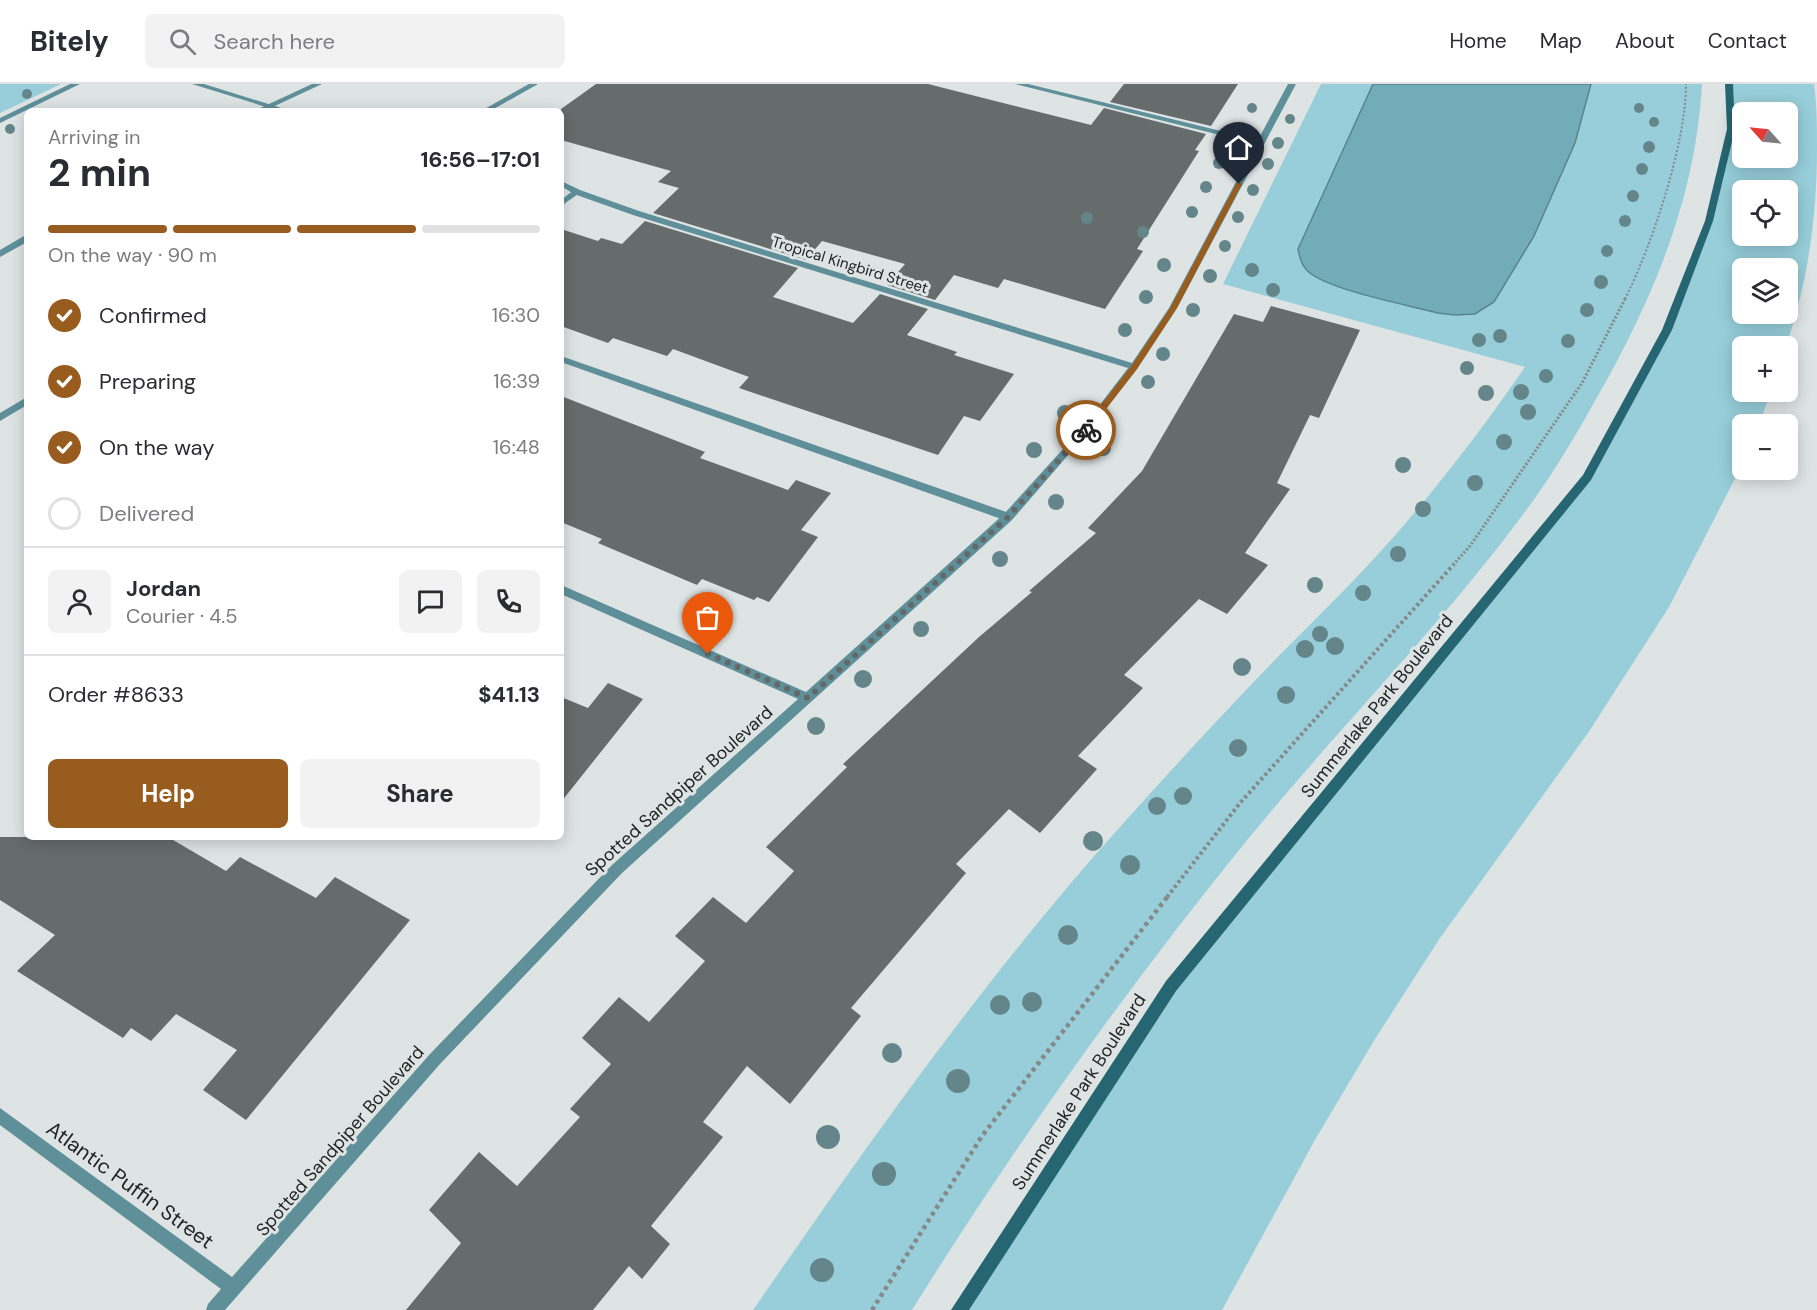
<!DOCTYPE html>
<html lang="en">
<head>
<meta charset="utf-8">
<style>
	:root { --surface:#fff; --page:#f2f2f3; --text:#2b2b33; --muted:#7c7c81; --line:#e1e1e2; --accent:#995c1f }
	body { margin:0; font-family:"DM Sans",sans-serif; background:var(--page); color:var(--text); height:100vh; display:flex; flex-direction:column; font-size:22px; white-space:nowrap }
	* { box-sizing:border-box; margin:0 }
	p { font-size:20px; color:var(--muted) }
	.icon { flex:none; width:33px; height:33px; fill:none; stroke:currentColor; stroke-width:2; stroke-linecap:round; stroke-linejoin:round }
	.map { position:relative; flex:1; overflow:hidden }
	.side { position:absolute; left:24px; top:24px; width:540px; height:732px; display:flex; flex-direction:column; background:var(--surface); border-radius:9px; box-shadow:0 3px 15px #0003 }
	.side>* { flex:none }
	.needle { width:39px; rotate:297deg }
	.controls { position:absolute; left:1732px; top:18px; display:grid; gap:12px }
	.controls a { display:grid; place-items:center; width:66px; height:66px; border-radius:9px; background:var(--surface); box-shadow:0 3px 15px #0003; font-size:30px }
	.pin { position:absolute; display:grid; place-items:center; width:51px; height:51px; color:#fff; margin:-62px -26px; border-radius:50% 50% 50% 0; rotate:-45deg; box-shadow:0 0 6px #0007 }
	.pin .icon { rotate:45deg }
	.courier { position:absolute; display:grid; place-items:center; width:60px; height:60px; margin:-30px; border:4px solid #995c1f; border-radius:50%; background:#fff; color:#222; box-shadow:0 2px 8px #0007 }
	.headline em { font-style:normal; font-weight:700 }
	.headline div { display:flex; flex-direction:column-reverse }
	.headline { display:flex; align-items:center; justify-content:space-between; height:102px; padding:0 24px }
	h1 { font-size:39px; font-weight:700; line-height:45px }
	.bar { display:grid; grid-template-columns:repeat(4,1fr); gap:9px 6px; align-content:center; height:72px; padding:0 24px }
	.bar i { height:8px; border-radius:4px; background:var(--line) }
	.bar .selected { background:var(--accent) }
	.bar p { grid-column:span 4 }
	.line { display:flex; align-items:center; gap:15px; padding:0 24px; border-top:2px solid var(--line) }
	.line div { flex:1 }
	.round { display:grid; place-items:center; flex:none; width:63px; height:63px; border-radius:9px; background:var(--page) }
	ol { padding:0 24px; list-style:none }
	li { display:flex; align-items:center; gap:18px; height:66px }
	li p { margin-inline-start:auto }
	li .icon { padding:6px; border-radius:50%; background:var(--accent); color:#fff; stroke-width:4 }
	li:last-child { color:var(--muted) }
	li i { width:33px; height:33px; border:3px solid var(--line); border-radius:50% }
	.button { display:flex; gap:12px; margin-top:auto; padding:12px 24px }
	.button a { flex:1; height:69px; border-radius:9px; background:var(--accent); color:#fff; font-size:24px; font-weight:700; line-height:69px; text-align:center }
	.button a+a { background:var(--page); color:var(--text) }
	header { display:flex; align-items:center; gap:36px; box-sizing:border-box; height:84px; padding:0 30px; background:var(--surface); border-bottom:2px solid var(--line) }
	header strong { font-size:28px }
	nav { display:flex; gap:33px; margin-inline-start:auto; font-size:21px }
	.search { width:420px; height:54px; background:var(--page); display:flex; align-items:center; gap:15px; box-sizing:border-box; padding:0 21px; border-radius:9px; color:var(--muted); font-size:22px }
	.map>svg:first-child { display:block }
	.green { fill:#97ced9; fill-rule:evenodd }
	.water { fill:#72acb8; stroke:#5a848c; stroke-width:1.5 }
	.building { fill:#666b6c }
	.lines { fill:none; stroke-linecap:round; stroke-linejoin:round }
	.path-far3 { stroke:#858989; stroke-width:2; stroke-dasharray:2 2; stroke-linecap:butt }
	.path-far2 { stroke:#858989; stroke-width:3; stroke-dasharray:2 2; stroke-linecap:butt }
	.path-far1 { stroke:#858989; stroke-width:4; stroke-dasharray:3 3; stroke-linecap:butt }
	.path { stroke:#858989; stroke-width:4.5; stroke-dasharray:4 4; stroke-linecap:butt }
	.lane { fill:#5f909a; fill-rule:evenodd }
	.street { fill:#5f909a; fill-rule:evenodd }
	.secondary { fill:#266672; fill-rule:evenodd }
	.tree { fill:#64868b }
	.route { fill:#995c1f }
	.done { stroke:#646868; stroke-width:6; stroke-dasharray:0 10.8 }
	.labels { text-anchor:middle; stroke-width:6; stroke-linejoin:round; paint-order:stroke }
	.far-street-label { font-size:15px; fill:#232525; stroke:#dee3e4 }
	.street-label { font-size:18px; fill:#232525; stroke:#dee3e4 }
	.near-street-label { font-size:21px; fill:#232525; stroke:#dee3e4 }
</style>
</head>
<body>
<header>
<strong>Bitely</strong>
<div class="search"><svg class="icon" aria-label="search" viewBox="0 0 24 24"><circle cx="10" cy="10" r="6"/><path d="M15 15l6 6"/></svg>Search here</div>
<nav><a>Home</a><a>Map</a><a>About</a><a>Contact</a></nav>
</header>
<div class="map">
<svg width="1817" height="1226" viewBox="0 0 1817 1226">
	<rect width="100%" height="100%" fill="#dee3e4"/>
	<g class="green">
		<path d="M0,0H61L0,29Z"/>
		<path d="M1321,0H1702C1696,103 1663,190 1615,281C1590,326 1565,372 1535,414C1448,535 1342,640 1248,755C1127,904 1014,1062 912,1226H753C868,1060 985,893 1120,743C1169,688 1219,634 1270,581C1313,537 1358,494 1398,448C1443,396 1486,340 1525,283L1223,200Z"/>
		<path d="M1729,0H1814C1817,21 1817,43 1817,64C1817,132 1808,198 1786,262H1743V308H1771L1759,340H1743V379L1669,523L1588,649L1440,854L1375,955L1316,1054L1222,1226H959L1171,902L1587,393L1649,281L1709,137L1731,45ZM1743,28H1788V74H1743ZM1743,106H1788V152H1743ZM1743,184H1788V230H1743Z"/>
	</g>
	<path class="water" d="M1373,0H1591L1575,59L1534,152L1494,218L1475,230L1455,231L1438,229C1408,221 1333,207 1310,189C1302,183 1300,175 1298,165Z"/>
	<g class="building">
		<path d="M596,0H928L1091,41L1104,24L1206,50L1195,66L1199,67L1137,165L1143,167L1105,225L1004,195L998,204L954,191L935,216L887,201L905,180L822,157L806,176L653,129L679,104L658,98L671,87L561,56V25Z"/>
		<path d="M1124,0H1238L1211,42L1110,18Z"/>
		<path d="M645,137L798,184L773,213L853,239L880,210L928,225L907,251L957,268L954,271L1014,290L980,337L964,332L938,371L739,304L749,293L673,265L667,272L613,254L608,259L561,242V145L598,157L601,154L622,160Z"/>
		<path d="M1271,222L1360,246L1319,334L1310,331L1277,399L1290,405L1245,469L1268,481L1227,530L1199,515L1124,591L1143,604L1078,672L1097,685L1040,749L1009,725L956,780L966,789L851,924L861,932L790,1020L747,982L703,1038L723,1053L651,1142L670,1160L642,1195L629,1182L593,1226H406L461,1159L429,1126L479,1068L517,1102L580,1033L570,1025L611,980L582,954L619,913L649,938L705,877L675,852L713,813L746,839L794,787L766,763L847,683L843,680L979,553L1032,508L1029,507L1096,449L1088,444L1142,387L1234,230L1263,238Z"/>
		<path d="M561,312L705,368L700,374L788,406L796,396L831,409L801,446L818,453L769,518L757,513L754,516L702,495L697,501L598,459L602,455L561,438Z"/>
		<path d="M608,599L643,615L561,718V613L588,624Z"/>
		<path d="M0,753H168L226,787L240,773L316,814L335,793L410,836L246,1036L203,1006L237,966L176,930L151,957L131,944L123,954L17,887L55,851L0,816Z"/>
	</g>
	<g class="lines">
		<path class="path-far3" d="M1625,215C1652,161 1686,60 1686,0"/>
		<path class="path-far2" d="M1453,481L1470,462L1582,299L1626,213"/>
		<path class="path-far1" d="M1167,813L1240,719L1454,480"/>
		<path class="path" d="M872,1226L982,1052L1168,812"/>
		<g class="lane">
			<path d="M312,0H322L264,27H254Z"/>
			<path d="M574,106L581,108L561,122V116Z"/>
			<path d="M24,152H27V158L0,173V166Z"/>
			<path d="M561,272L1012,430L1013,433L1008,437L1004,436L561,278Z"/>
		</g>
		<g class="street">
			<path d="M70,0H80L0,39V34Z"/>
			<path d="M192,0H204L291,27H279Z"/>
			<path d="M529,0H538L490,27H481Z"/>
			<path d="M1015,0H1028L1258,56L1288,0H1296L1177,224L1137,285L1088,348L1012,436L622,789L440,980L225,1226H206L208,1220L221,1205L0,1041V1024L232,1193L430,970L612,781L798,615L561,510V501L806,608L1004,430L1082,344L1128,284L633,131L574,110L561,102V97L580,106L639,127L1132,279L1169,224L1256,60Z"/>
			<path d="M27,313V321L0,337V329Z"/>
		</g>
		<path class="secondary" d="M1725,0H1733L1735,45L1713,137L1672,246L1591,396L1176,907L969,1226H951L1166,897L1583,391L1662,246L1705,137L1727,45Z"/>
	</g>
	<g class="tree">
		<circle cx="27" cy="10" r="5"/>
		<circle cx="1252" cy="24" r="5"/>
		<circle cx="1639" cy="24" r="5"/>
		<circle cx="1290" cy="35" r="5"/>
		<circle cx="1654" cy="38" r="5"/>
		<circle cx="10" cy="45" r="5"/>
		<circle cx="1278" cy="59" r="6"/>
		<circle cx="1649" cy="63" r="6"/>
		<circle cx="1219" cy="79" r="6"/>
		<circle cx="1268" cy="80" r="6"/>
		<circle cx="1642" cy="85" r="6"/>
		<circle cx="1206" cy="103" r="6"/>
		<circle cx="1253" cy="106" r="6"/>
		<circle cx="1633" cy="112" r="6"/>
		<circle cx="1192" cy="128" r="6"/>
		<circle cx="1238" cy="133" r="6"/>
		<circle cx="1087" cy="134" r="6"/>
		<circle cx="1625" cy="137" r="6"/>
		<circle cx="1143" cy="148" r="6"/>
		<circle cx="1225" cy="162" r="6"/>
		<circle cx="1607" cy="167" r="6"/>
		<circle cx="1164" cy="181" r="7"/>
		<circle cx="1252" cy="186" r="7"/>
		<circle cx="1210" cy="192" r="7"/>
		<circle cx="1601" cy="198" r="7"/>
		<circle cx="1273" cy="206" r="7"/>
		<circle cx="1146" cy="213" r="7"/>
		<circle cx="1193" cy="226" r="7"/>
		<circle cx="1587" cy="226" r="7"/>
		<circle cx="1125" cy="246" r="7"/>
		<circle cx="1500" cy="252" r="7"/>
		<circle cx="1479" cy="256" r="7"/>
		<circle cx="1568" cy="257" r="7"/>
		<circle cx="1163" cy="270" r="7"/>
		<circle cx="1467" cy="284" r="7"/>
		<circle cx="1546" cy="292" r="7"/>
		<circle cx="1148" cy="298" r="7"/>
		<circle cx="1521" cy="308" r="8"/>
		<circle cx="1486" cy="309" r="8"/>
		<circle cx="1528" cy="328" r="8"/>
		<circle cx="1065" cy="329" r="8"/>
		<circle cx="1504" cy="358" r="8"/>
		<circle cx="1103" cy="364" r="8"/>
		<circle cx="1034" cy="366" r="8"/>
		<circle cx="1403" cy="381" r="8"/>
		<circle cx="1475" cy="399" r="8"/>
		<circle cx="1056" cy="418" r="8"/>
		<circle cx="1423" cy="425" r="8"/>
		<circle cx="1398" cy="470" r="8"/>
		<circle cx="1000" cy="475" r="8"/>
		<circle cx="1315" cy="501" r="8"/>
		<circle cx="1363" cy="509" r="8"/>
		<circle cx="921" cy="545" r="8"/>
		<circle cx="1320" cy="550" r="8"/>
		<circle cx="1335" cy="562" r="9"/>
		<circle cx="1305" cy="565" r="9"/>
		<circle cx="1242" cy="583" r="9"/>
		<circle cx="863" cy="595" r="9"/>
		<circle cx="1286" cy="611" r="9"/>
		<circle cx="816" cy="642" r="9"/>
		<circle cx="1238" cy="664" r="9"/>
		<circle cx="1183" cy="712" r="9"/>
		<circle cx="1157" cy="722" r="9"/>
		<circle cx="1093" cy="757" r="10"/>
		<circle cx="1130" cy="781" r="10"/>
		<circle cx="1068" cy="851" r="10"/>
		<circle cx="1032" cy="918" r="10"/>
		<circle cx="1000" cy="921" r="10"/>
		<circle cx="892" cy="969" r="10"/>
		<circle cx="958" cy="997" r="12"/>
		<circle cx="828" cy="1053" r="12"/>
		<circle cx="884" cy="1090" r="12"/>
		<circle cx="822" cy="1186" r="12"/>
	</g>
	<path class="route" d="M1239,98L1242,100L1177,224L1137,285L1088,348H1083V344L1132,281L1170,224L1236,100Z"/>
	<g class="lines">
		<path class="done" d="M708,570L808,614L1008,433L1086,346"/>
	</g>
	<g class="labels">
		<g class="far-street-label">
			<text transform="translate(850 181) rotate(17)" y="5">Tropical Kingbird Street</text>
		</g>
		<g class="street-label">
			<text transform="translate(1377 622) rotate(-51)" y="6">Summerlake Park Boulevard</text>
			<text transform="translate(679 707) rotate(-42)" y="6">Spotted Sandpiper Boulevard</text>
			<text transform="translate(1079 1008) rotate(-57)" y="6">Summerlake Park Boulevard</text>
			<text transform="translate(340 1057) rotate(-49)" y="6">Spotted Sandpiper Boulevard</text>
		</g>
		<g class="near-street-label">
			<text transform="translate(130 1101) rotate(36)" y="7">Atlantic Puffin Street</text>
		</g>
	</g>
</svg>
<div class="controls">
<a><svg class="needle" viewBox="-14 -14 28 28"><path d="M0-13l5 13h-10z" fill="#e53935"/><path d="M0 13l5-13h-10z" fill="#7c7c81"/></svg></a>
<a><svg class="icon" aria-label="locate" viewBox="0 0 24 24"><circle cx="12" cy="12" r="6"/><path d="M12 2v4M12 18v4M2 12h4M18 12h4"/></svg></a>
<a><svg class="icon" aria-label="layers" viewBox="0 0 24 24"><path d="M12 4l9 5-9 5-9-5zM3 14l9 5 9-5"/></svg></a>
<a>+</a>
<a>−</a>
</div>
<div class="pin" style="left:708px;top:570px;background:#ea580c"><svg class="icon" aria-label="bag" viewBox="0 0 24 24"><path d="M5 8h14l-1 12H6zM9 8a3 3 0 0 1 6 0"/></svg></div>
<div class="pin" style="left:1239px;top:100px;background:#1f2937"><svg class="icon" aria-label="home" viewBox="0 0 24 24"><path d="M3 11l9-7 9 7M6 9v11h12V9"/></svg></div>
<div class="courier" style="left:1086px;top:346px"><svg class="icon" aria-label="bike" viewBox="0 0 24 24"><circle cx="6" cy="16" r="4"/><circle cx="18" cy="16" r="4"/><path d="M6 16l4-8h5l3 8M10 8l3 8H6M13 5h3"/></svg></div>
<section class="side">
<div class="headline"><div><h1>2 min</h1><p>Arriving in</p></div><em>16:56–17:01</em></div>
<div class="bar"><i class="selected"></i><i class="selected"></i><i class="selected"></i><i></i><p>On the way · 90 m</p></div>
<ol>
<li><svg class="icon" aria-label="check" viewBox="0 0 24 24"><path d="M5 12l5 5 9-10"/></svg>Confirmed<p>16:30</p></li>
<li><svg class="icon" aria-label="check" viewBox="0 0 24 24"><path d="M5 12l5 5 9-10"/></svg>Preparing<p>16:39</p></li>
<li><svg class="icon" aria-label="check" viewBox="0 0 24 24"><path d="M5 12l5 5 9-10"/></svg>On the way<p>16:48</p></li>
<li><i></i>Delivered</li>
</ol>
<div class="line" style="height:108px"><a class="round"><svg class="icon" aria-label="person" viewBox="0 0 24 24"><circle cx="12" cy="8" r="4"/><path d="M4 21q1-7 8-7t8 7"/></svg></a><div><b>Jordan</b><p>Courier · 4.5</p></div><a class="round"><svg class="icon" aria-label="chat" viewBox="0 0 24 24"><path d="M4 5h16v11H9l-5 4z"/></svg></a><a class="round"><svg class="icon" aria-label="phone" viewBox="0 0 24 24"><path d="M5 4h4l2 5-3 2q2 4 5 5l2-3 5 2v4C11 20 4 13 5 4z"/></svg></a></div>
<div class="line" style="height:78px"><div>Order #8633</div><b>$41.13</b></div>
<div class="button"><a>Help</a><a>Share</a></div>
</section>
</div>
</body>
</html>
